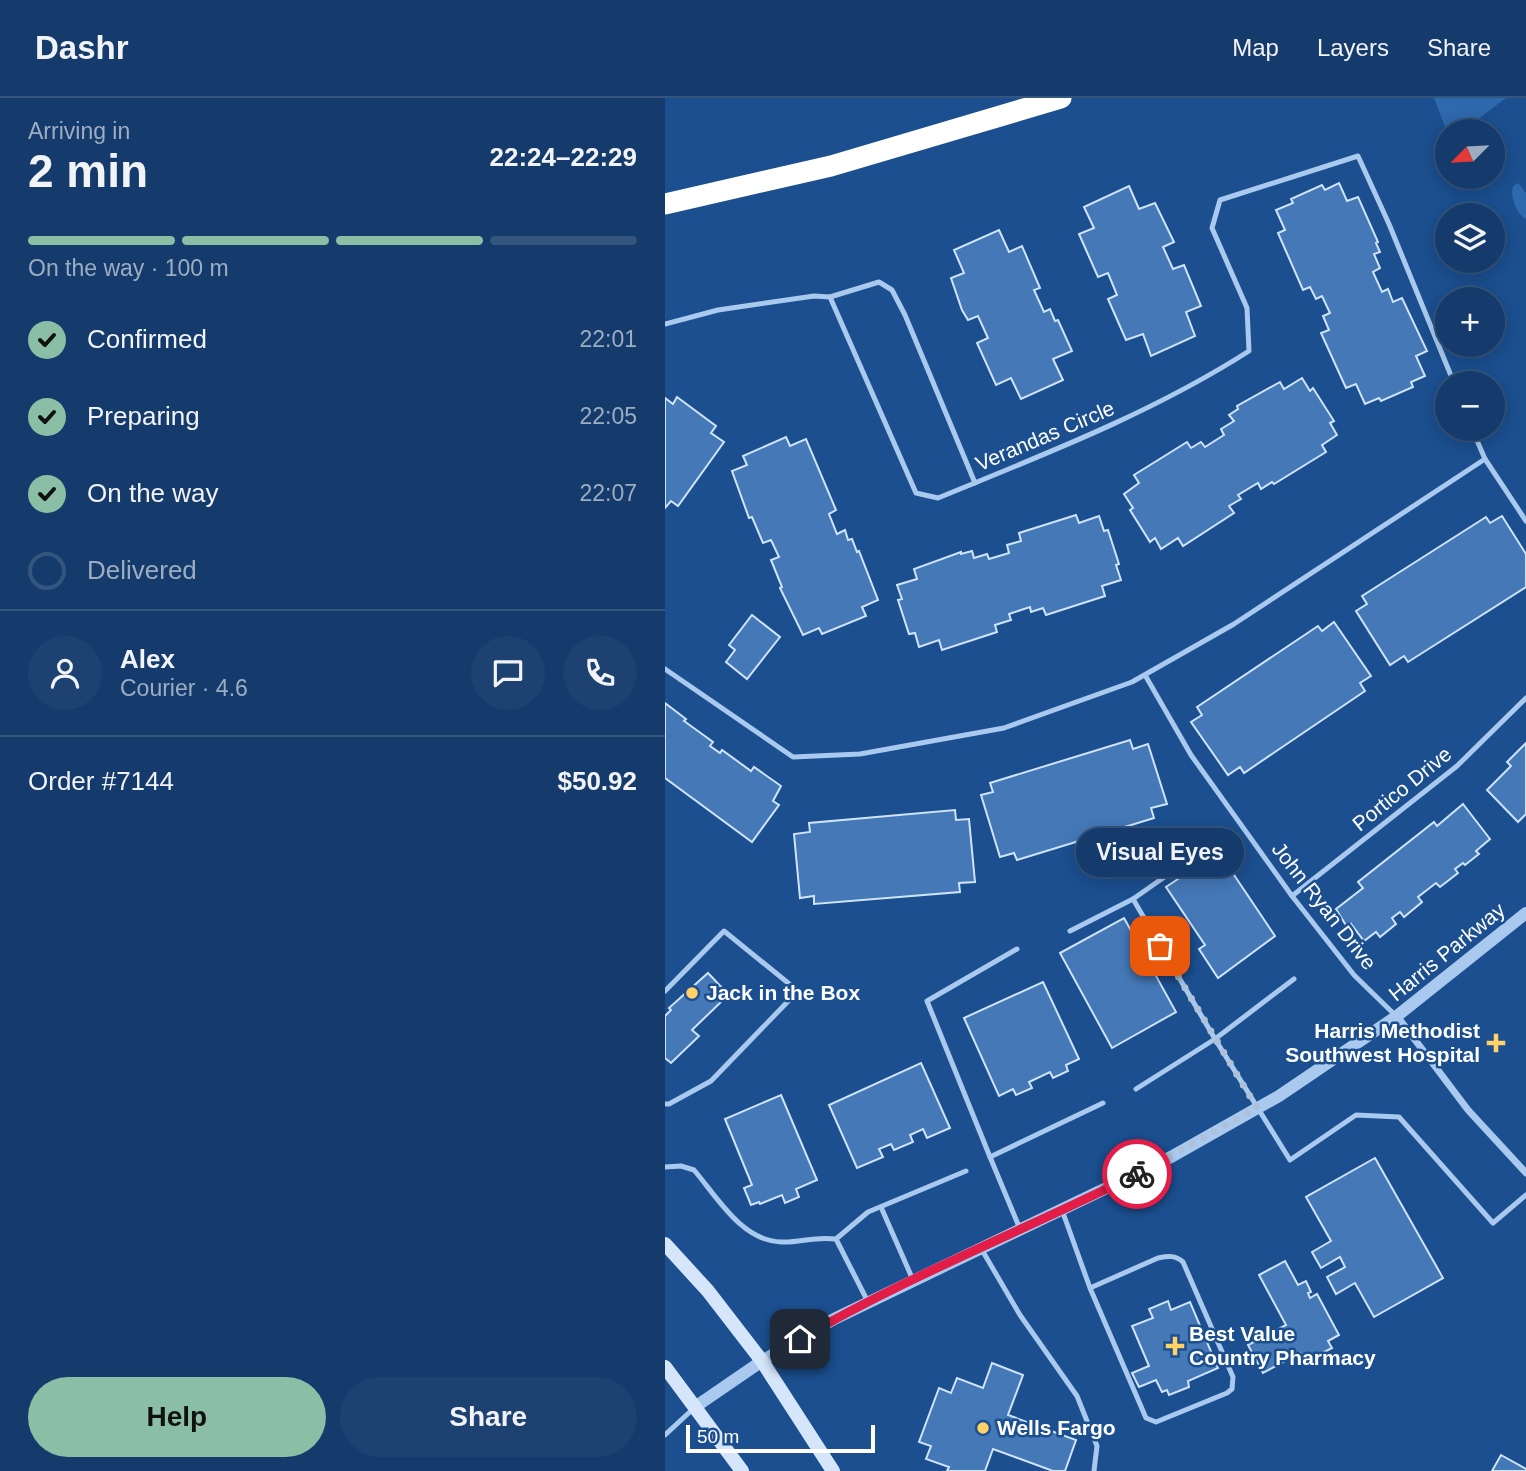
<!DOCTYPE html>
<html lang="en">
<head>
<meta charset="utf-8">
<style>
	:root { --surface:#143b6b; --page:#1d4271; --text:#f1f3f6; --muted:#9dadc1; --line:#33557e; --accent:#8abfa5 }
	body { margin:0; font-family:Arial,sans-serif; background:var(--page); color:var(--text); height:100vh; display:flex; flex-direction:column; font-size:26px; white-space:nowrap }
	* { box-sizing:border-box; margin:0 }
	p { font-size:23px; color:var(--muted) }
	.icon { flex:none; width:38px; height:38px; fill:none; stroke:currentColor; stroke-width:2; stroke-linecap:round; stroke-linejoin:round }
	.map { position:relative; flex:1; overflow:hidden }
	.sheet { display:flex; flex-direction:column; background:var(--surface); width:665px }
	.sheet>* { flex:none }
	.needle { width:46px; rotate:246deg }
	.tools { position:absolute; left:770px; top:21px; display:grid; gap:14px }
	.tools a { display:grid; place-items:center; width:70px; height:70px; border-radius:50%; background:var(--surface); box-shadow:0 4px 18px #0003,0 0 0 2px var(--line); font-size:35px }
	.scale { position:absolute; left:21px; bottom:18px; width:189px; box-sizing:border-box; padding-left:7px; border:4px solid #fff; border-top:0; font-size:19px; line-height:24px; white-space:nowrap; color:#fff; -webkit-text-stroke:5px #1b4f8f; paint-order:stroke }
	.pin { position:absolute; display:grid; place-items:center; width:60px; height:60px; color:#fff; margin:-30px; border-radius:14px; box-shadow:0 4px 10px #0006 }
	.courier { position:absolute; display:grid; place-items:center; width:70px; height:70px; margin:-35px; border:5px solid #e11d48; border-radius:50%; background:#fff; color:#222; box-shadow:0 2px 9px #0007 }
	.bubble { position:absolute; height:49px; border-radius:24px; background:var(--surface); box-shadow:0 4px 18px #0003,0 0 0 2px var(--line); font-size:23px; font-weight:800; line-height:49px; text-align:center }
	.headline em { font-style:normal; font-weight:800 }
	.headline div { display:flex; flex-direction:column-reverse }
	.headline { display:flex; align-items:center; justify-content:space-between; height:119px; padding:0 28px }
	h1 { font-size:46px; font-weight:800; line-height:52px }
	.bar { display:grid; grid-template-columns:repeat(4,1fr); gap:10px 7px; align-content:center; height:84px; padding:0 28px }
	.bar i { height:9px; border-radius:5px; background:var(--line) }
	.bar .on { background:var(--accent) }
	.bar p { grid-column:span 4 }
	.line { display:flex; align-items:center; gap:18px; padding:0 28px; border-top:2px solid var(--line) }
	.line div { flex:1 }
	.round { display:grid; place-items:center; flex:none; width:74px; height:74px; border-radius:37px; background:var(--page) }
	ol { padding:0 28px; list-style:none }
	li { display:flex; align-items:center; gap:21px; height:77px }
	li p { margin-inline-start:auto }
	li .icon { padding:7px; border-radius:50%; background:var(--accent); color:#111; stroke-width:4 }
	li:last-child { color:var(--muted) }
	li i { width:38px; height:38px; border:4px solid var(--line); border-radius:50% }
	.primary-button { display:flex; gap:14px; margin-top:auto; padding:14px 28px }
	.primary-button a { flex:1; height:80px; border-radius:42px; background:var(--accent); color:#111; font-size:28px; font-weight:800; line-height:80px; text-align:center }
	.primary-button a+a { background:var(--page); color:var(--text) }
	header { display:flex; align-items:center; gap:42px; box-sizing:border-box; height:98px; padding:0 35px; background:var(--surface); border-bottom:2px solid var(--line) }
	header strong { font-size:33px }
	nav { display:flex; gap:38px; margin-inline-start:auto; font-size:24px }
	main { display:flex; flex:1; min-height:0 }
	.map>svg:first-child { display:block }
	.green { fill:#2e69ad }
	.building { fill:#4478b7; stroke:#cfe3fa; stroke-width:2 }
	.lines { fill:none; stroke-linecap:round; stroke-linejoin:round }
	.service { stroke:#a9c9ee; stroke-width:5 }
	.minor { stroke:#a9c9ee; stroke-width:7 }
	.tertiary { stroke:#a9c9ee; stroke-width:12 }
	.secondary { stroke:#d6e6fa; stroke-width:14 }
	.motorway { stroke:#fff; stroke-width:21 }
	.done { stroke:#afc1d8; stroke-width:7; stroke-dasharray:0 12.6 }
	.route { stroke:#e11d48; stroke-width:9 }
	.poi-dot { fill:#ffd166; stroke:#1b4f8f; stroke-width:2.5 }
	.labels { text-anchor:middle; stroke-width:5; stroke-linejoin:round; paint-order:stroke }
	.street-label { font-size:21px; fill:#fff; stroke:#1b4f8f }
	.poi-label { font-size:21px; font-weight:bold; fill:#fff; stroke:#1b4f8f; text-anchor:start }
</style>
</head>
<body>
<header>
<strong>Dashr</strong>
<nav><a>Map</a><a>Layers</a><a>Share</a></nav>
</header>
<main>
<section class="sheet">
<div class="headline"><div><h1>2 min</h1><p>Arriving in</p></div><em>22:24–22:29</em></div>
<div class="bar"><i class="on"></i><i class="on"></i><i class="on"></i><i></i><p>On the way · 100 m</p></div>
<ol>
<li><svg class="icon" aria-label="check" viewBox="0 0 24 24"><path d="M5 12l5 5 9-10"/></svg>Confirmed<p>22:01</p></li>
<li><svg class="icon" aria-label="check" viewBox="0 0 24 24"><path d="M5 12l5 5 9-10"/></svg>Preparing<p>22:05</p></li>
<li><svg class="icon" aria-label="check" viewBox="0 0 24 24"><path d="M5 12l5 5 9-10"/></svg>On the way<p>22:07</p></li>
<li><i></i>Delivered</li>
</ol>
<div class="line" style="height:126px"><a class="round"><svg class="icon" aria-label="person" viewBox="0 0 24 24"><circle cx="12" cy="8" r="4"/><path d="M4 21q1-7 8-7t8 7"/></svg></a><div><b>Alex</b><p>Courier · 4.6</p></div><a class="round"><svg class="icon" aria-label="chat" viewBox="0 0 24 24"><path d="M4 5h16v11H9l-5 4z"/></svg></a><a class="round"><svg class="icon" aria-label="phone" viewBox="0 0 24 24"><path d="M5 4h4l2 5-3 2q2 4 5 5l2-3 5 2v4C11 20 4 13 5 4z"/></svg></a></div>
<div class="line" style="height:91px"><div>Order #7144</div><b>$50.92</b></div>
<div class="primary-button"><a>Help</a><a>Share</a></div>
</section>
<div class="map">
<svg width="861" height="1373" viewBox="0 0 861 1373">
	<rect width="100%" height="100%" fill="#1b4f8f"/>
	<g class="green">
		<path d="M769,0H841L797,33L782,34Z"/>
		<path d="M853,85L861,95V121C851,116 845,98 848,88Z"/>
	</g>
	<g class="building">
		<path d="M674,85L682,103L693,99L713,144L711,145L715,154L709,156L715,170L708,174L717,194L723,191L728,204L737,200L762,253L751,258L760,278L746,284L748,289L716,303L714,300L700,306L691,286L681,290L656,235L664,232L658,218L665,215L657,198L651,201L645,189L638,192L613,135L620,132L611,112L628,105L626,101L657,87L660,92Z"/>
		<path d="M464,88L474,111L490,105L509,144L498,149L508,171L519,167L536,208L521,214L530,238L486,258L478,236L461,242L443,201L452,197L443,175L433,179L414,136L429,130L419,109Z"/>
		<path d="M334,132L344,154L357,148L375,190L369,192L379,214L385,211L390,223L393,222L407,253L388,261L398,282L356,301L346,280L331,287L312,245L323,240L313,218L303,222L297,212L286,180L299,175L289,152Z"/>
		<path d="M637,280L645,293L648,290L669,323L665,325L672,337L657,347L661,354L609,386L607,384L596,391L593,385L573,397L576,401L564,408L569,415L518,448L513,440L496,451L490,440L485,444L465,412L468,410L459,396L474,385L469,377L522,344L526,350L536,344L540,349L559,337L556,331L569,323L564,317L573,311L572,308L615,284L619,291Z"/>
		<path d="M12,299L51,328L46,335L59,344L13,408L6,403L0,410V300L8,306Z"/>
		<path d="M121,339L125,348L141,341L171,412L164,416L172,436L180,432L183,442L187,441L192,454L194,453L213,502L197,509L201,518L157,536L154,530L138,537L115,490L117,489L106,462L114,459L106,442L98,445L87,419L84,420L67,373L82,367L78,358Z"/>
		<path d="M411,417L414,425L434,418L439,433L443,432L454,466L451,467L456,482L437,488L440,498L381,517L378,510L366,514L365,509L344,516L346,522L330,527L332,534L277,552L274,542L254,549L250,535L244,536L233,502L237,501L232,487L252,481L249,471L296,454V456L307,453L309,460L322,456L324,461L344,455L342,447L356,443L354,435Z"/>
		<path d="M837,418L861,456V489L743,564L739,558L725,567L691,513L702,506L697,498L821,419L825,425Z"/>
		<path d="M87,517L115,539L82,581L61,564L70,552L64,547Z"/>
		<path d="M669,524L706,578L695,585L700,593L579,675L575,669L563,677L526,624L537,617L532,609L653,528L657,533Z"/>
		<path d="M0,605L21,621L19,623L48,644L45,648L55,655L57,652L86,673L89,669L116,688L108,703L114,707L87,744L0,680Z"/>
		<path d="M465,642L468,651L483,646L502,706L486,710L489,720L352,762L349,755L335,759L316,697L328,694L325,685Z"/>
		<path d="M861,645V716L853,724L822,692L846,668L842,664Z"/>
		<path d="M798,706L825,741L811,753L814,756L800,767L798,765L790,771L793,775L775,789L771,785L753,799L757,804L739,819L735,814L727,820L731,826L715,839L711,834L699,843L686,826L682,829L671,811L698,790L693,784L769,724L772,728Z"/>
		<path d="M290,712L291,722L304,721L310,784L294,785L295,794L149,806V798L135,800L129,736L145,734L144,725Z"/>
		<path d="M557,759L610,838L553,880L534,851L540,847L501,789L528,771L532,776Z"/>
		<path d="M459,820L511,914L447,950L395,855Z"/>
		<path d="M43,875L61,894L54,900L57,903L27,932L34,938L6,965L0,960V918L6,912L4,910Z"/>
		<path d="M378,884L414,961L401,967L403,973L388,980L385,974L364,984L367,990L351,997L348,991L334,998L299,920Z"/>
		<path d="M256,965L285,1030L262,1040L258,1031L245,1037L248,1044L229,1052L226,1046L214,1051L218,1059L192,1070L164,1007Z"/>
		<path d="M116,997L152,1082L131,1091L134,1099L120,1105L117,1097L95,1106L94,1104L86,1107L79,1090L87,1087L60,1021Z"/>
		<path d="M710,1060L778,1180L709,1219L690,1185L671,1196L662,1179L680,1169L675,1159L656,1170L647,1154L666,1143L641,1099Z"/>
		<path d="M620,1163L633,1187L641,1183L646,1194L643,1195L645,1200L652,1196L674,1237L663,1243L667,1250L640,1264L635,1255L598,1275L583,1247L621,1227L594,1177Z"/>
		<path d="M503,1203L506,1212L525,1204L553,1270L523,1283L524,1289L504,1297L502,1292L497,1294L491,1282L474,1289L467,1275L484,1268L467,1228L488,1220L484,1211Z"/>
		<path d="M327,1265L358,1277L343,1317L411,1342L400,1373H388L328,1351L320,1373H282L284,1369L261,1361L266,1348L254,1344L274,1290L286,1295L292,1280L318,1290Z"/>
		<path d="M836,1357L861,1371V1373H827Z"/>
	</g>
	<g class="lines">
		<g class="service">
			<path d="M165,199L214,184L227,192L240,217L310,385"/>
			<path d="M0,226L53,212L149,198L165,199L251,395L273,400C380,356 487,315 584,253L582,210L547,130L555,102L693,58L724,126L789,285"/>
			<path d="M807,331L820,361L861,423"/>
			<path d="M0,571L128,659L195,656L339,630L467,584L569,526L820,361"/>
			<path d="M480,577L526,657L627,798L689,877L730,917"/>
			<path d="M627,798L792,668L861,600"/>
			<path d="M468,801L518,766"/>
			<path d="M405,833L468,801L550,941L625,1062L691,1017L734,1019L828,1125L861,1097"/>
			<path d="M0,893L59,833L133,893L46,983L4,1006H0"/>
			<path d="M471,991L550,941L629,881"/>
			<path d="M325,1059L262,903L352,851"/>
			<path d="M0,1069L16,1068L29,1072C52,1099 77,1143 116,1144C135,1145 149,1138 171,1141L203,1114L301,1073"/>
			<path d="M216,1109L248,1182"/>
			<path d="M397,1112L425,1190L481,1320L491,1324L562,1295L567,1291L568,1279L518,1164C510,1157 504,1158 493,1160L425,1190"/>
			<path d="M355,1131L325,1059L438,1005"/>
			<path d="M171,1141L203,1204"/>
			<path d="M317,1152L355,1217L412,1298L432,1348L429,1373"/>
			<path d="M0,1337L28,1311"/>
		</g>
		<path class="minor" d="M732,918L803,1012L861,1075"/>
		<path class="tertiary" d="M30,1309L97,1263L169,1221L506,1059L614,998L732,918L861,815"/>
		<g class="secondary">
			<path d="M0,1146L43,1193L97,1263L168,1373"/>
			<path d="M0,1269L77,1373"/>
		</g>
		<path class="motorway" d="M0,106L166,68L396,0"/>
	</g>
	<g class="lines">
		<path class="done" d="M472,1076L592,1010L495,848"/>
		<path class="route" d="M135,1241C243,1178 360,1132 472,1076"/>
	</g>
	<g class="poi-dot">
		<circle cx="27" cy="895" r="7"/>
		<path d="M827.5 934.5h7v7h7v7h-7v7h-7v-7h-7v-7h7z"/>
		<path d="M506.5 1237.5h7v7h7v7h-7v7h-7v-7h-7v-7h7z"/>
		<circle cx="318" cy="1330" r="7"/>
	</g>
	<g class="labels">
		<g class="street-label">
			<text transform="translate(380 338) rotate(-23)" y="7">Verandas Circle</text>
			<text transform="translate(737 691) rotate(-39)" y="7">Portico Drive</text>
			<text transform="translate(659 808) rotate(52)" y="7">John Ryan Drive</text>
			<text transform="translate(782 854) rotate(-39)" y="7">Harris Parkway</text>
		</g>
		<g class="poi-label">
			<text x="41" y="902">Jack in the Box</text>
			<text x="815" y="940" text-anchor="end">Harris Methodist<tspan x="815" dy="24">Southwest Hospital</tspan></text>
			<text x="524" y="1243">Best Value<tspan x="524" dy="24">Country Pharmacy</tspan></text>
			<text x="332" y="1337">Wells Fargo</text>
		</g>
	</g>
</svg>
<div class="tools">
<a><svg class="needle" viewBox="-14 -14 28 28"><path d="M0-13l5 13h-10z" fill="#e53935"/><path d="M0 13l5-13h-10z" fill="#9dadc1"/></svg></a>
<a><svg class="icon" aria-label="layers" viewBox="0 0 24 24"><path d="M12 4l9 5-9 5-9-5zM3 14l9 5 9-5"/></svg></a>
<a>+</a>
<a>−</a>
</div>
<div class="scale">50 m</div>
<div class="pin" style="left:495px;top:848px;background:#ea580c"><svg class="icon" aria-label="bag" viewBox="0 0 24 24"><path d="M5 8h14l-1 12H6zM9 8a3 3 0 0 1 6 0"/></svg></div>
<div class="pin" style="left:135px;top:1241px;background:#1f2937"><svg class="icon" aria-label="home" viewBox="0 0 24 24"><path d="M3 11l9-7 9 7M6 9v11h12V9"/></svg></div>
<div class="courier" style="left:472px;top:1076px"><svg class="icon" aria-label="bike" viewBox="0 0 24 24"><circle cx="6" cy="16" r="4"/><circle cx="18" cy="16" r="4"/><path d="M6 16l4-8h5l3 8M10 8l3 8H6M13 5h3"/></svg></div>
<div class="bubble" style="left:411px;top:730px;width:168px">Visual Eyes</div>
</div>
</main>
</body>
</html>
